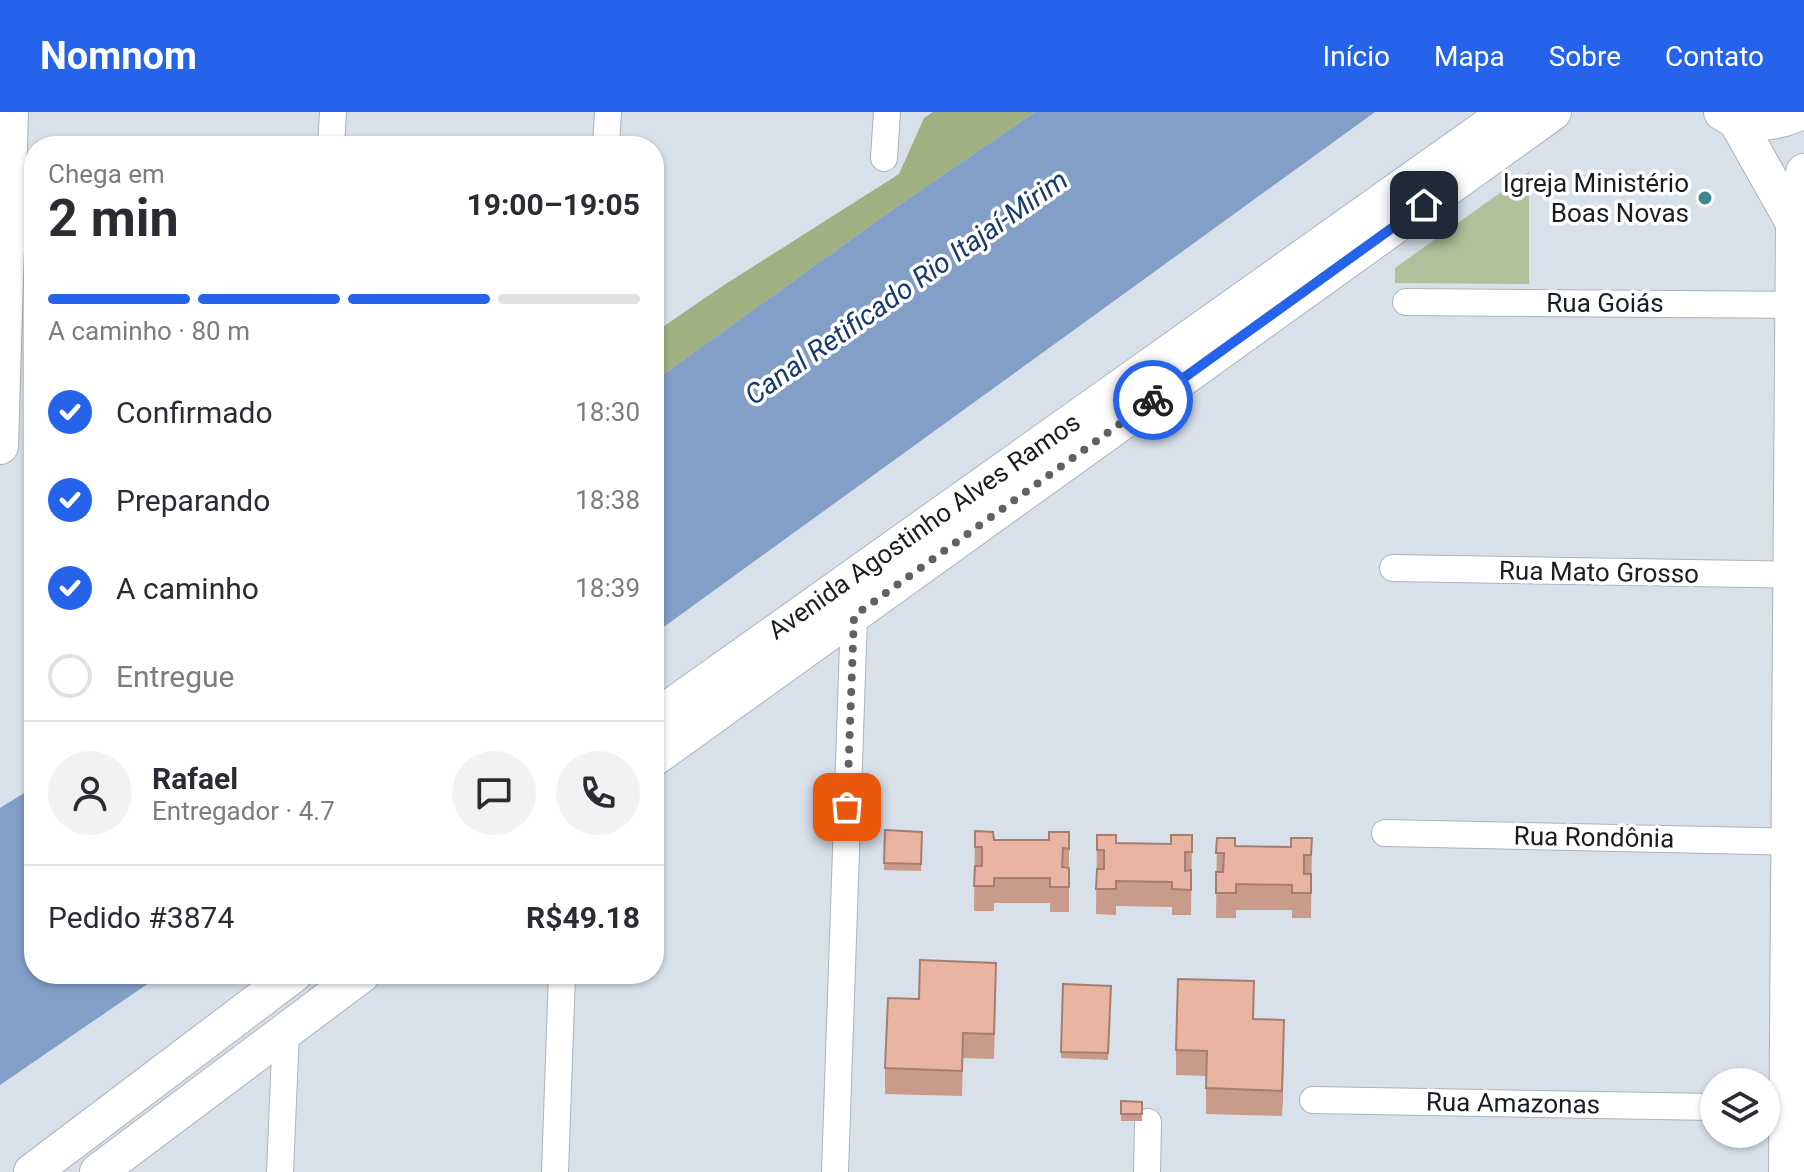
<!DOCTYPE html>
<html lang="pt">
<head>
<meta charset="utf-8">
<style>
	:root { --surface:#fff; --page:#f2f2f3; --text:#2b2b33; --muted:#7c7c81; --line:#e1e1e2; --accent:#2563eb }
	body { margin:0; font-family:Roboto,sans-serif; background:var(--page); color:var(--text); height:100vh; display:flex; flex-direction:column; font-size:30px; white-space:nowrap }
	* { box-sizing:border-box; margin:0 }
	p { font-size:26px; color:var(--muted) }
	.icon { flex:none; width:44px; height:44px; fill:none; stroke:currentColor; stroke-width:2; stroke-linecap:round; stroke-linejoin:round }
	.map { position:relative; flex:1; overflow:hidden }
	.drawer { position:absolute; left:24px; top:24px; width:640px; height:848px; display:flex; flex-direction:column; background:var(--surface); border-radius:32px; box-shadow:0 2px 6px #0004 }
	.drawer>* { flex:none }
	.controls { position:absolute; left:1700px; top:956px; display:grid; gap:16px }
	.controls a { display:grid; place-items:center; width:80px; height:80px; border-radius:50%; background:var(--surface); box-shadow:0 2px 6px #0004; font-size:40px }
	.pin { position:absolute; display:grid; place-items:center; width:68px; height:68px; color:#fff; margin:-34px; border-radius:16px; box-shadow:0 4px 12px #0006 }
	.courier { position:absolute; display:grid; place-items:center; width:80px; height:80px; margin:-40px; border:6px solid #2563eb; border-radius:50%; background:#fff; color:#222; box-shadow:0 2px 10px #0007 }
	.overview em { font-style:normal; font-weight:700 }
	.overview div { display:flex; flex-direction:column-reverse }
	.overview { display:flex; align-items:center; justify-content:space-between; height:136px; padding:0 24px }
	h1 { font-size:52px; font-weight:700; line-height:60px }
	.bar { display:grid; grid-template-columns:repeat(4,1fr); gap:12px 8px; align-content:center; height:96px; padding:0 24px }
	.bar i { height:10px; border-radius:6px; background:var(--line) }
	.bar .on { background:var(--accent) }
	.bar p { grid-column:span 4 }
	.line { display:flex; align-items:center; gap:20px; padding:0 24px; border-top:2px solid var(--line) }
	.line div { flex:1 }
	.round { display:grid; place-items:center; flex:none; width:84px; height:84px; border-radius:42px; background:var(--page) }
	ol { padding:0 24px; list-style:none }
	li { display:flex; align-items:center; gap:24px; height:88px }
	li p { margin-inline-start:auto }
	li .icon { padding:8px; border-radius:50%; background:var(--accent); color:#fff; stroke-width:4 }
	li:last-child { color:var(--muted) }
	li i { width:44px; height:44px; border:4px solid var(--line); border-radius:50% }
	header { display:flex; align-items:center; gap:48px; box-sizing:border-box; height:112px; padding:0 40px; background:var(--accent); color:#fff }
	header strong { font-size:38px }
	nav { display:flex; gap:44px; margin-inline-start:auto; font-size:28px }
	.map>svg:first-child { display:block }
	.green { fill:#b1bf9a }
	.forest { fill:#9fb081 }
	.water { fill:#839ec7 }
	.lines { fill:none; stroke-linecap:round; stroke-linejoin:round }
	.street-casing { stroke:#acb3bd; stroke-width:28 }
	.secondary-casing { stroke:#acb3bd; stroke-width:38 }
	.street { stroke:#fff; stroke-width:26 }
	.secondary { stroke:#fff; stroke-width:36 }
	.wall { fill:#c89b8a }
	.shaded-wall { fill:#a37e71 }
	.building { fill:#e9b4a1; stroke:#a37e71; stroke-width:2 }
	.done { stroke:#5d6267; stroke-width:8; stroke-dasharray:0 14.4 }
	.route { stroke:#2563eb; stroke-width:10 }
	.poi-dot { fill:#3f868f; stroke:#fff; stroke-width:3 }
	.labels { text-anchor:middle; stroke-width:7; stroke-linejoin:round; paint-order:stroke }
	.poi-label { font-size:26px; fill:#1b1e21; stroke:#fff; text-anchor:end }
	.street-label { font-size:26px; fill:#1b1e21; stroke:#fff }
	.water-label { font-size:28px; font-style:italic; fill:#18396d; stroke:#fff }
</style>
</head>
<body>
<header>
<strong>Nomnom</strong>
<nav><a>Início</a><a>Mapa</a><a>Sobre</a><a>Contato</a></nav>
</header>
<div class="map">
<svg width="1804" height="1060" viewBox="0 0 1804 1060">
	<rect width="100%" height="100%" fill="#d8e0ea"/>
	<path class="green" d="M1529,60V172L1395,171V156Z"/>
	<path class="forest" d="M933,0H1035L902,91L654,269V221L721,175L899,62L924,6Z"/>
	<g class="water">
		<path d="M1035,0H1375L654,522V269L902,91Z"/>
		<path d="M34,675V862H162L0,973V696Z"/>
	</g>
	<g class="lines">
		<g class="street-casing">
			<g id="street">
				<path d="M331,34L333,0"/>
				<path d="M606,34L608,0"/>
				<path d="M884,46L887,0"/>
				<path d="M0,128L34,129"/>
				<path d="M1406,190L1804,193"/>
				<path d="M1393,456L1804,463"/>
				<path d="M1385,721L1804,730"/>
				<path d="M1313,988L1714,995"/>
				<path d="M280,1060L286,919"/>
				<path d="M555,1060L562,862"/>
				<path d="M835,1060L854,504"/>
				<path d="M1147,1060L1148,1010"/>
			</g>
		</g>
		<g class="secondary-casing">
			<g id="secondary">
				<path d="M1722,0L1736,8L1794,111"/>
				<path d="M1736,8C1761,11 1777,11 1800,0"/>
				<path d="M0,334L10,0"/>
				<path d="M654,607L1508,0"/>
				<path d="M654,646L1553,0"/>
				<path d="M32,1060L294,862"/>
				<path d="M98,1060L362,862"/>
				<path d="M1787,1060L1794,111L1804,60"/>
			</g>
		</g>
		<use href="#street" class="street"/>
		<use href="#secondary" class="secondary"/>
	</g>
	<g class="wall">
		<path d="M885,718L922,720L921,759L884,758Z"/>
		<path d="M975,719L994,728H1049L1069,720V800H1050V791H994V799H974Z"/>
		<path d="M1097,723L1116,731L1171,732L1192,723L1191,803H1172V795L1116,794V803L1096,802Z"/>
		<path d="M1217,726L1235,734L1291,735L1312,726L1311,806H1292V798H1236V806H1216Z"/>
		<path d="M1063,872L1111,874L1108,948L1061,946Z"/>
		<path d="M996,876L994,947L963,946L962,984L885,982V956L919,887Z"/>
		<path d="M1254,907L1284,933L1282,1004L1206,1002V964L1176,963V938Z"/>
		<path d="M1121,989L1142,990V1009H1121Z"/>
	</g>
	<path class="shaded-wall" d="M1284,908V933L1282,1004V979Z"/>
	<g class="building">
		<path d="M885,718L922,720L921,752L884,751Z"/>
		<path d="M975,719L993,720L994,728H1049V720H1069V737L1063,736L1062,755L1069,756V775H1050V766H994V774H974L975,754H982V735H975Z"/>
		<path d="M1097,723H1116V731L1171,732V723H1192V740H1185V759L1191,758V778L1172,777V770L1116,769V777H1096L1097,757H1104V738H1097Z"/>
		<path d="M1217,726H1235V734L1291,735V726H1312L1311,743H1304V762H1311V781H1292V773L1236,772V781H1216V760H1223L1224,741H1216Z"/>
		<path d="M920,848L996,851L994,922L963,921L962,959L885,956L888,886L919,887Z"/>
		<path d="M1178,867L1254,869L1253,907L1284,908L1282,979L1206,976L1207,939L1176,938Z"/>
		<path d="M1063,872L1111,874L1108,941L1061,940Z"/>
		<path d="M1121,989L1142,990V1002H1121Z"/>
	</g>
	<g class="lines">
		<path class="done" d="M847,695L854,504L1153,288"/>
		<path class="route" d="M1153,288L1424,93"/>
	</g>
	<circle class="poi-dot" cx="1705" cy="86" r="8"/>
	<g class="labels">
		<g class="poi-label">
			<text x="1689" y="80">Igreja Ministério<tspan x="1689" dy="30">Boas Novas</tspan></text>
		</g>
		<g class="street-label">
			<text x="1605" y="200">Rua Goiás</text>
			<text transform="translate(924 414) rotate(-35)" y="9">Avenida Agostinho Alves Ramos</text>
			<text transform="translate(1599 460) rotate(1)" y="9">Rua Mato Grosso</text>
			<text transform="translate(1594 725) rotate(1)" y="9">Rua Rondônia</text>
			<text transform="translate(1513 991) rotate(1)" y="9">Rua Amazonas</text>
		</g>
		<g class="water-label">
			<text transform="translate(906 175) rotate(-35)" y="10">Canal Retificado Rio Itajaí-Mirim</text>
		</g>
	</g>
</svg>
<div class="controls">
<a><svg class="icon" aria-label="layers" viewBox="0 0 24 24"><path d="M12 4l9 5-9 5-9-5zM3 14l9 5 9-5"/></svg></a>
</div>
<div class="pin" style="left:847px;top:695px;background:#ea580c"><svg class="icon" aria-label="bag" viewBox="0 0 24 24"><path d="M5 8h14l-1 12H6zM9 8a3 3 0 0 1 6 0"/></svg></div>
<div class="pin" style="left:1424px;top:93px;background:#1f2937"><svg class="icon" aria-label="home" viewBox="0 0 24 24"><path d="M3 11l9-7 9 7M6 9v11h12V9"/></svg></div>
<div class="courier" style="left:1153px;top:288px"><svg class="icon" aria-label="bike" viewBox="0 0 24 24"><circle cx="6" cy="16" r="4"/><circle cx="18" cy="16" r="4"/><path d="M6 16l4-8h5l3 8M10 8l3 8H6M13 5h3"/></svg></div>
<section class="drawer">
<div class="overview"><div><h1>2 min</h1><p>Chega em</p></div><em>19:00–19:05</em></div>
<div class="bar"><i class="on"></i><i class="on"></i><i class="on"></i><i></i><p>A caminho · 80 m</p></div>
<ol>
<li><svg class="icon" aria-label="check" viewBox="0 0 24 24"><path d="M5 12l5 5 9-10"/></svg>Confirmado<p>18:30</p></li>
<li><svg class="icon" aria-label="check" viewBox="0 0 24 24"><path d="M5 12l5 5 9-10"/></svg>Preparando<p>18:38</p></li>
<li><svg class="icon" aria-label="check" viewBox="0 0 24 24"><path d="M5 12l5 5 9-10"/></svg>A caminho<p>18:39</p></li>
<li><i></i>Entregue</li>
</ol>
<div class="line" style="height:144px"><a class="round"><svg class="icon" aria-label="person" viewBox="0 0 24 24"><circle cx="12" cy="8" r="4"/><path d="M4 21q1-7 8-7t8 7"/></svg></a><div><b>Rafael</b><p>Entregador · 4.7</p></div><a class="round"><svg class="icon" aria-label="chat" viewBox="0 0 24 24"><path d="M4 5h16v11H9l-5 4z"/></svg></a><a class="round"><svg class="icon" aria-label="phone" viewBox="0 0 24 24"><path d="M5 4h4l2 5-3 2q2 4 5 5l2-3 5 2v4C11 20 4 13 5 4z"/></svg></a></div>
<div class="line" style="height:104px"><div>Pedido #3874</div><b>R$49.18</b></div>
</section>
</div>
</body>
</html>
